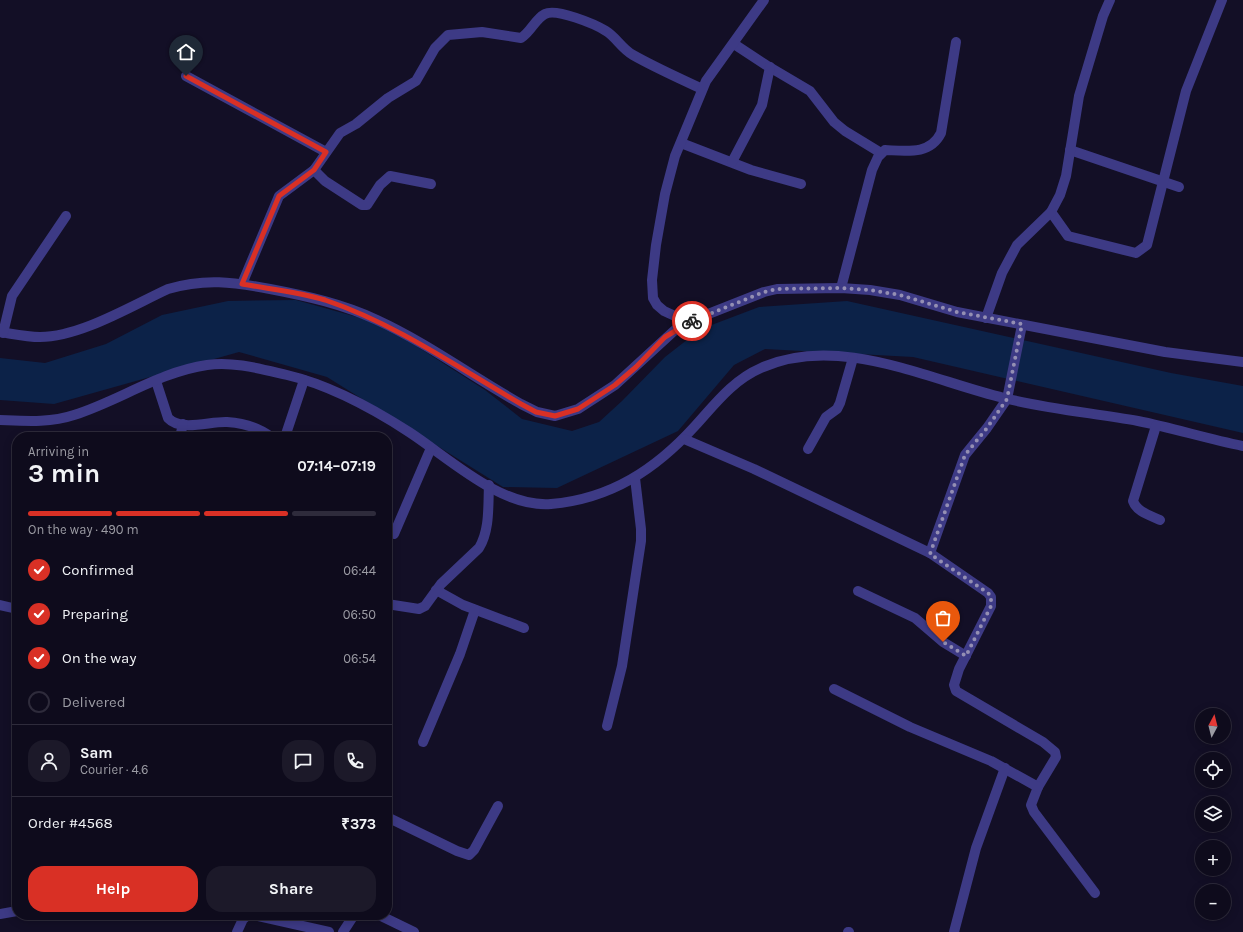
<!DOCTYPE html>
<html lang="en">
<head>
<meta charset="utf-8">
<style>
	:root { --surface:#0e0b1c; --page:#1c1929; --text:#f1f3f6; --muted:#9b9ba3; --line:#2e2b3b; --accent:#d93025 }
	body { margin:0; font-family:Karla,sans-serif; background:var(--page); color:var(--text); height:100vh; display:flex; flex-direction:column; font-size:15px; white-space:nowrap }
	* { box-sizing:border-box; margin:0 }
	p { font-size:13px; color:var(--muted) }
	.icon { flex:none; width:22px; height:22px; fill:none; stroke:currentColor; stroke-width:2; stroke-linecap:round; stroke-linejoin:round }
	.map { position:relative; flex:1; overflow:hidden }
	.drawer { position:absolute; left:12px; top:432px; width:380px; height:488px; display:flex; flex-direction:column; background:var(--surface); border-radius:16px; box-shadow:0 2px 10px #0003,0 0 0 1px var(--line) }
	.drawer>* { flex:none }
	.needle { width:26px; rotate:7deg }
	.controls { position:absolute; left:1195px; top:708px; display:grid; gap:8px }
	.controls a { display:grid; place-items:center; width:36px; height:36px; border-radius:50%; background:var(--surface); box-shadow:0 2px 10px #0003,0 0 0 1px var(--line); font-size:20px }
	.pin { position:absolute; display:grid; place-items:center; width:34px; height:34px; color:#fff; margin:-41px -17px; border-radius:50% 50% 50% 0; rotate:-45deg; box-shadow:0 0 4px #0007 }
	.pin .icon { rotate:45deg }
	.courier { position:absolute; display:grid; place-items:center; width:40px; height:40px; margin:-20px; border:3px solid #d93025; border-radius:50%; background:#fff; color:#222; box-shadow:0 1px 5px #0007 }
	.headline em { font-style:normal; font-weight:700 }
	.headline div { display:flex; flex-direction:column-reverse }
	.headline { display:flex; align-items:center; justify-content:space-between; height:68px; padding:0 16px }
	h1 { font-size:26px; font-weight:700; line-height:30px }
	.bar { display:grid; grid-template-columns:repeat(4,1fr); gap:6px 4px; align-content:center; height:48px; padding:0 16px }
	.bar i { height:5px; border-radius:3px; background:var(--line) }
	.bar .active { background:var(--accent) }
	.bar p { grid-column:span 4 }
	.line { display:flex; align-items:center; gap:10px; padding:0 16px; border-top:1px solid var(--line) }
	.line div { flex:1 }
	.round { display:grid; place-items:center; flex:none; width:42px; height:42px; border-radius:16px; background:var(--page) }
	ol { padding:0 16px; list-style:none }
	li { display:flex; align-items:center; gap:12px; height:44px }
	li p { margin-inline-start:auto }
	li .icon { padding:4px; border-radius:50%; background:var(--accent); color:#fff; stroke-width:4 }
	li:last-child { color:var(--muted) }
	li i { width:22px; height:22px; border:2px solid var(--line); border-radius:50% }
	.primary-button { display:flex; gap:8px; margin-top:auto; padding:8px 16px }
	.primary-button a { flex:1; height:46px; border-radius:16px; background:var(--accent); color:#fff; font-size:16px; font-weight:700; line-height:46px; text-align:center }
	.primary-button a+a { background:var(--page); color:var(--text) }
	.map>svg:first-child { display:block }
	.water { fill:#0c2248 }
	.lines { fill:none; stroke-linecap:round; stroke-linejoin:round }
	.street { stroke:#3d3a85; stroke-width:10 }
	.done { stroke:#948fb3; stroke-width:4; stroke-dasharray:0 7.2 }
	.route { stroke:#d93025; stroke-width:5 }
</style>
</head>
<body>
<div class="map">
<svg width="1243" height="932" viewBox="0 0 1243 932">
	<rect width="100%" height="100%" fill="#130f26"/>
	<path class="water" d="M296,300L382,324L485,390L522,419L572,431L599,422L622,401L665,357L701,329L759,307L847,301L1171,373L1243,386V433L913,357L765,349L734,365L678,431L557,488L503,487L327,377L239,352L54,404L0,400V358L45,363L106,344L162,315L228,301Z"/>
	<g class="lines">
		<g class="street">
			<path d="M734,44L766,65L810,91L834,122L845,131L881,153"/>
			<path d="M186,76L326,152"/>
			<path d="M681,143L751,170L801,184"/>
			<path d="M1070,150L1179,187"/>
			<path d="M732,162L762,105L770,67"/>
			<path d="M314,170L325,181L362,205H367L380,185L390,176L431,184"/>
			<path d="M1051,212L1068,236L1136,253L1147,245L1186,91L1222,0"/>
			<path d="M242,284L279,196L314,170L340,133L356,124L388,98L416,81L435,48L448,35L482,32L521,38C531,32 535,19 545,14C556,8 595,24 606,31C616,37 622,49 633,55C656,68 679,78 702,89"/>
			<path d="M841,288L872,170L878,157L885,150C907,151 930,155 941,133L956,42"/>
			<path d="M986,318L1002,273L1017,245L1051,212L1060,195L1066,176L1079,96L1103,16L1110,0"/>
			<path d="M688,322L664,311L657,305L653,298L652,280L656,245L665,194L675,156L706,81L764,0"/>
			<path d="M0,332C13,334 27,337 40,337C80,337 131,306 168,289C205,278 233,282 270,289C307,296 343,304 377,320C427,343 473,377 521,404L537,412L555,416L578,409L615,385L675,330L688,322L764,292L777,289L841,288L870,290L900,295L957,312L1165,352L1243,362"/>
			<path d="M3,333L12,296L66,216"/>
			<path d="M156,381L168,418C181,432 210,421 227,422C243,423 258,427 271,437"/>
			<path d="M0,420C25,421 50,423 74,415C119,401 159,372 207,365C233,361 261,369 287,375C330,385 372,408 409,432C449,458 501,508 551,504C611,499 656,469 695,426C715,404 733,380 761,368C838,333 929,380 1004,398C1048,409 1093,413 1138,421C1173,428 1208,439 1243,446"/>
			<path d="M1156,426L1133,501C1137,512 1149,515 1160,520"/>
			<path d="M180,437L183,424"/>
			<path d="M285,437L304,380"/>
			<path d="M684,439L754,469L930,553L988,593L991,597V606L959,669L954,685L956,691L1043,742L1055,752L1056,757L1038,787L1031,805L1034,812L1095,893"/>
			<path d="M808,449L826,417L837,409L840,403L853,358"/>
			<path d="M394,534L431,448"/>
			<path d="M930,553L965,455L987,428L1007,399L1022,325"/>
			<path d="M436,590L463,605L524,628"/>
			<path d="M858,591L915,618L943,642L966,656"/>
			<path d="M387,604L419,609L425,606L441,584L479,548C490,530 488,506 489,485"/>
			<path d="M0,605L17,609"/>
			<path d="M834,689L910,727L991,761L1038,787"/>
			<path d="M607,726L622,666L641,541V529L635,478"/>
			<path d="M423,742L460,654L475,610"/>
			<path d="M387,817L457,851L469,855L474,850L498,806"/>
			<path d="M0,914L17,911"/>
			<path d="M253,915L329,932"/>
			<path d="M379,915L414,932"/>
			<path d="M237,932L243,919L248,915"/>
			<path d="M343,932L354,915"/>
			<path d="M848,932H849"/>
			<path d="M954,932L976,848L1005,768"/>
		</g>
	</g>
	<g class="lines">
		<path class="done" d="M692,321L764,292L777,289L841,288L870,290L900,295L957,312L1022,324L1007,399L987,428L965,455L930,554L988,593L991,596V606L966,656L943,642"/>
		<path class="route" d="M186,76L326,152L314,170L279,196L242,284C269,289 299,292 325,300C396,324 457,367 521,404L536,412L555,416L578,409L615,385L636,367L665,337L692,321"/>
	</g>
</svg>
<div class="controls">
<a><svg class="needle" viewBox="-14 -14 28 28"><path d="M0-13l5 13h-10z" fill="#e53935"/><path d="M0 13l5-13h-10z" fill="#9b9ba3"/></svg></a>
<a><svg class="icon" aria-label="locate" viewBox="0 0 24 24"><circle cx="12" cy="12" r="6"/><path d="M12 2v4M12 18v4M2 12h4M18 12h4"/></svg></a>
<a><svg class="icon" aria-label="layers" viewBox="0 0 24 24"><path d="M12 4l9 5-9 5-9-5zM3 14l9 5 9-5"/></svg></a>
<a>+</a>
<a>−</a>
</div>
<div class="pin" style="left:943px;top:642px;background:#ea580c"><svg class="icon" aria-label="bag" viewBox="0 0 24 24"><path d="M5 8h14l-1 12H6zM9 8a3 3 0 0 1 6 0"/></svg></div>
<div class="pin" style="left:186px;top:76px;background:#1f2937"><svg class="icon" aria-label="home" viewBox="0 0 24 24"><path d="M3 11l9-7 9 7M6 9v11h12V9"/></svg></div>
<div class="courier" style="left:692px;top:321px"><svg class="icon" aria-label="bike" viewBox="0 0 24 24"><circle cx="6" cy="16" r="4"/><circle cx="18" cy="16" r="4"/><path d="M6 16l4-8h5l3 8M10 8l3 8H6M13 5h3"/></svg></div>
<section class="drawer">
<div class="headline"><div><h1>3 min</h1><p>Arriving in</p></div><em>07:14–07:19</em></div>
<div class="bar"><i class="active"></i><i class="active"></i><i class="active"></i><i></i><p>On the way · 490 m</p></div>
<ol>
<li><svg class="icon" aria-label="check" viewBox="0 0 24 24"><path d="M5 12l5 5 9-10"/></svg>Confirmed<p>06:44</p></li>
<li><svg class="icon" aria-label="check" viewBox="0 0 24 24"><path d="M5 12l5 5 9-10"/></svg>Preparing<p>06:50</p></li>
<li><svg class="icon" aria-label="check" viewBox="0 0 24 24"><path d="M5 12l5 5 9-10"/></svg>On the way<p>06:54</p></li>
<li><i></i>Delivered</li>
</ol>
<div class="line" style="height:72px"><a class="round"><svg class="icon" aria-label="person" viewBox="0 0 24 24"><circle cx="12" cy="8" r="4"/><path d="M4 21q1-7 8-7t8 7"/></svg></a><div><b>Sam</b><p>Courier · 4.6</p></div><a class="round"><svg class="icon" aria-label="chat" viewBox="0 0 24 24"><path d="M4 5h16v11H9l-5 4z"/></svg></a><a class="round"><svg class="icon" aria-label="phone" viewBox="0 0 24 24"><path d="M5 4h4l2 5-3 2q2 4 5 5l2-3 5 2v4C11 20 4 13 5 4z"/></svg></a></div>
<div class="line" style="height:52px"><div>Order #4568</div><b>₹373</b></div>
<div class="primary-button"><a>Help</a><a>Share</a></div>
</section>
</div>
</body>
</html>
